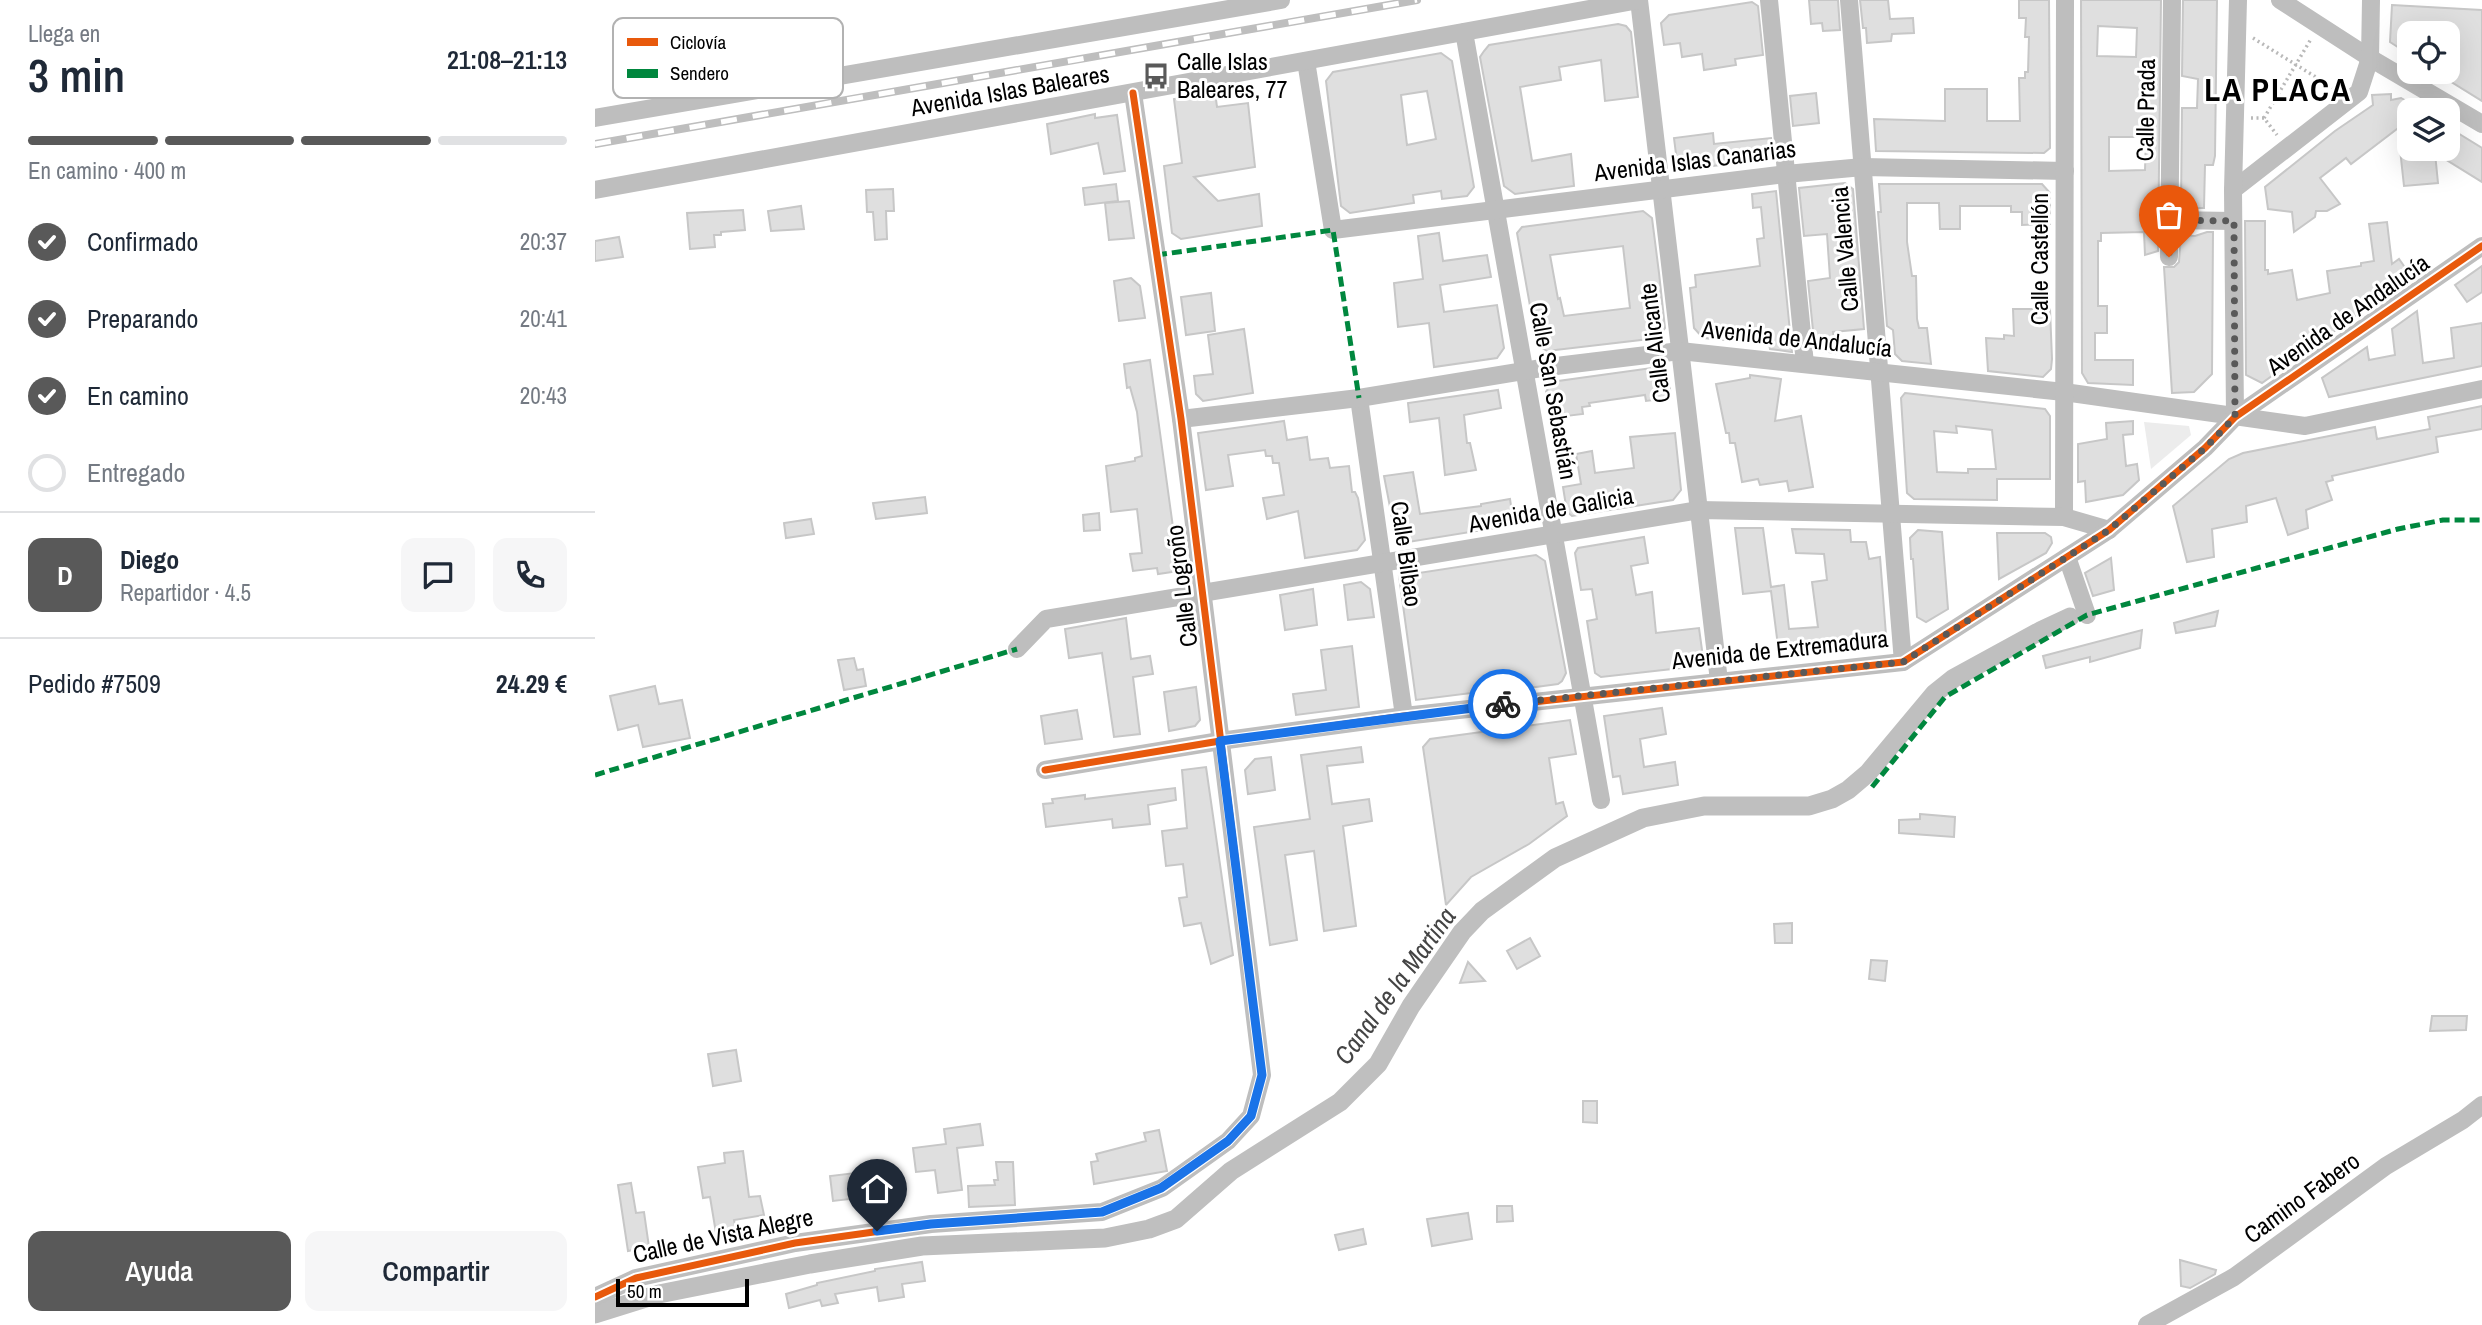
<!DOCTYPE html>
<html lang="es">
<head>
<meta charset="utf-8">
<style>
	:root { --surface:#fff; --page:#f6f6f7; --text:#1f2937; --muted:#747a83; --line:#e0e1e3; --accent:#595959 }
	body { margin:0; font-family:"Archivo Narrow",sans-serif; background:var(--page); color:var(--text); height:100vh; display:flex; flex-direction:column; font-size:26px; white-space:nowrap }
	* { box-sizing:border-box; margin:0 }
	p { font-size:23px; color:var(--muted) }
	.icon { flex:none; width:38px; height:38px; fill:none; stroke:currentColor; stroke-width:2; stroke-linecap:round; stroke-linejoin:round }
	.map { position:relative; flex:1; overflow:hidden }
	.sheet { display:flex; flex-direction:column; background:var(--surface); width:595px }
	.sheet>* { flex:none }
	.fabs { position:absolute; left:1802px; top:21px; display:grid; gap:14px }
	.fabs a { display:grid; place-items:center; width:63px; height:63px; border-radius:14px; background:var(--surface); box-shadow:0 7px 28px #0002; font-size:35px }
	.scale { position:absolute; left:21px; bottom:18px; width:133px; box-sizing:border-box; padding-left:7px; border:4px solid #000; border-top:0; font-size:19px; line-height:24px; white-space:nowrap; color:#000; -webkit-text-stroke:5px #fff; paint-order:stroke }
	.pin { position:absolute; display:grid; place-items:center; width:60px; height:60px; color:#fff; margin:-72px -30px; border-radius:50% 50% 50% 0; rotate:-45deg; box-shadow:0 0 7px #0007 }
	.pin .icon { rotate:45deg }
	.courier { position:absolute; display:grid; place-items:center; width:70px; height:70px; margin:-35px; border:5px solid #1a73e8; border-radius:50%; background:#fff; color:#222; box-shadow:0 2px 9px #0007 }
	.head em { font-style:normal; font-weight:600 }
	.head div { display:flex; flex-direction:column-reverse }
	.head { display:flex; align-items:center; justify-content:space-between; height:119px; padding:0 28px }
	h1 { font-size:46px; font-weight:600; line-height:52px }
	.bar { display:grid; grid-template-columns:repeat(4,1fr); gap:10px 7px; align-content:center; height:84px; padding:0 28px }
	.bar i { height:9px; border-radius:5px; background:var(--line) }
	.bar .active { background:var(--accent) }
	.bar p { grid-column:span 4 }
	.line { display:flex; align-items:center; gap:18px; padding:0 28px; border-top:2px solid var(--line) }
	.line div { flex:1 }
	.round { display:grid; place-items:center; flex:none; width:74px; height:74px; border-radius:14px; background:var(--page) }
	ol { padding:0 28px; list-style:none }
	li { display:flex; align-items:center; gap:21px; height:77px }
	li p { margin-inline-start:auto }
	li .icon { padding:7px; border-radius:50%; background:var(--accent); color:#fff; stroke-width:4 }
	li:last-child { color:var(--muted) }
	li i { width:38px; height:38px; border:4px solid var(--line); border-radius:50% }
	.primary-button { display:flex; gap:14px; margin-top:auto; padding:14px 28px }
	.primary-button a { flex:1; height:80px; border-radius:14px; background:var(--accent); color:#fff; font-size:28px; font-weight:600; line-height:80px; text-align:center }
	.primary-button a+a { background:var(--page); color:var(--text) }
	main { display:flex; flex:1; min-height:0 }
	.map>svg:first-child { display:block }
	.green { fill:#ececec }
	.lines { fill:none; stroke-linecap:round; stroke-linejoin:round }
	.canal { stroke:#bfbfbf; stroke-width:19 }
	.building { fill:#dfdfdf; stroke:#c7c7c7; stroke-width:2; fill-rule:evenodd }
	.path { stroke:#b9b9b9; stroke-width:3.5; stroke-dasharray:2 3.5; stroke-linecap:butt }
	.street { stroke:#bebebe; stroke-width:18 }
	.rail-casing { stroke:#bebebe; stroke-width:8 }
	.rail { stroke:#fff; stroke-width:5; stroke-dasharray:16; stroke-linecap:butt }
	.quiet { stroke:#00873e; stroke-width:5; stroke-dasharray:10 5; stroke-linecap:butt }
	.cycleway-casing { stroke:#fff; stroke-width:11 }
	.cycleway { stroke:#e8590c; stroke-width:7 }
	.done { stroke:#595959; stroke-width:7; stroke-dasharray:0 12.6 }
	.route { stroke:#1a73e8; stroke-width:9 }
	.labels { text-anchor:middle; stroke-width:6; stroke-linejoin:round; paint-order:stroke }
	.poi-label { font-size:24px; fill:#000; stroke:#fff; text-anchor:start }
	.street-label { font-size:24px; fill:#000; stroke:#fff }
	.water-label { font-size:26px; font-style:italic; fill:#444; stroke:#fff }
	.district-label { font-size:32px; font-weight:bold; letter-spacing:2px; fill:#000; stroke:#fff }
	.key { fill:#fff; stroke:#b2b2b2; stroke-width:2 }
	.key-label { font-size:19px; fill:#000 }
</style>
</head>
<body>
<main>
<section class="sheet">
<div class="head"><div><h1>3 min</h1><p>Llega en</p></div><em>21:08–21:13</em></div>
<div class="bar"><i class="active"></i><i class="active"></i><i class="active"></i><i></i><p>En camino · 400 m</p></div>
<ol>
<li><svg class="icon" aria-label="check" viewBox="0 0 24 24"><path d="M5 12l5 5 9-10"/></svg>Confirmado<p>20:37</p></li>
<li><svg class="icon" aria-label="check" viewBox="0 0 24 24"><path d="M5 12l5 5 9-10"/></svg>Preparando<p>20:41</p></li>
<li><svg class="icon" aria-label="check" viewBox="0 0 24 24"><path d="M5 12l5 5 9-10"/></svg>En camino<p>20:43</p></li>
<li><i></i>Entregado</li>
</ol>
<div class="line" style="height:126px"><b class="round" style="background:var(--accent);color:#fff">D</b><div><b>Diego</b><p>Repartidor · 4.5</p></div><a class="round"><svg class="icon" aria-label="chat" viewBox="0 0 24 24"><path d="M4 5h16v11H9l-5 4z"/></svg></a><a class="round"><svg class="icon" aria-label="phone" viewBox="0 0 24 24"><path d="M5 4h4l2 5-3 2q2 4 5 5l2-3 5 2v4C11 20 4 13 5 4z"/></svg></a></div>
<div class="line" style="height:91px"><div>Pedido #7509</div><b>24.29 €</b></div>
<div class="primary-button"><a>Ayuda</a><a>Compartir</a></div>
</section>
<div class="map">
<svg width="1887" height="1325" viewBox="0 0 1887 1325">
	<rect width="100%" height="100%" fill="#fff"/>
	<path class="green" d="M1549,422L1594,426L1596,435L1556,469Z"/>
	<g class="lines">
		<path class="canal" d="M0,1314L64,1294L215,1264L327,1246L510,1238L554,1229L581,1219L636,1171L745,1102L783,1064L816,1006L867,932L887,911L960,858L1048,818L1109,806H1214L1237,799L1253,790L1273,773L1339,694L1359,678L1447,630L1475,617"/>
	</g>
	<g class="building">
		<path d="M1214,0H1243L1245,30L1228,31L1227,23L1216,24Z"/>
		<path d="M1265,0H1293L1295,19L1318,18L1319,33L1297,34L1296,41L1272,43L1271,28H1268Z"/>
		<path d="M1424,0H1454L1455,148L1449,153L1281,151L1279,119L1350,121V89H1392V121H1425L1424,78H1430V72H1433L1434,37H1430L1431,18H1424Z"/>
		<path d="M1486,0H1566L1563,251L1550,255L1549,232L1506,233V241H1503V306H1512V333H1500V360H1538V385L1493,383L1487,373ZM1503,26L1542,28L1541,57L1502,56ZM1514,137H1551L1550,170L1514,171Z"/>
		<path d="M1588,0H1622L1620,156L1618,165H1610L1609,208H1586L1587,108H1602L1603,79L1587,76Z"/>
		<path d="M1157,2L1163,6L1168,55L1140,59L1141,65L1109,70L1107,54L1087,57L1085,43L1069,45L1066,23L1074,15Z"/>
		<path d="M1797,5L1887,10V101L1853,80V33H1815V55L1795,42Z"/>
		<path d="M1023,24L1031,26L1036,32L1043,97L1010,101L1006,60L964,67L966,80L925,87L937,161L976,154L979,186L920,194L909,186L885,57L889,51L894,45Z"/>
		<path d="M846,53L857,61L879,187L872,196L847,199L846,191L818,195L819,203L755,213L746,206L731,81L738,72ZM832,91L841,139L812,145L806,95Z"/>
		<path d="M620,92L622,107L653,103L660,167L599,177L623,201L664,194L667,226L586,239L577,233L569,166L587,163L579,99Z"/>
		<path d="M1221,93L1224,123L1198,126L1195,96Z"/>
		<path d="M1796,94V100L1806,98L1815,103V119L1756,164L1751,158L1725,178L1745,204L1732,211H1721L1720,217L1699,232L1697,212L1673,209L1670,187L1740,131L1778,105L1777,95Z"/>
		<path d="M500,114V118L522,115L530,171L509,174L503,143L456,154L452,124Z"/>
		<path d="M1853,127L1887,148V182L1840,153L1843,183L1809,186L1805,149H1853Z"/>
		<path d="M1118,133L1119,144L1176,138L1178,159L1091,169L1082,162L1079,138Z"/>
		<path d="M1250,183L1258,189L1269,329L1238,332L1240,353L1220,350L1213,281L1235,278L1232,234L1209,236L1204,188Z"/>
		<path d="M521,184L523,201L490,205L488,188Z"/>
		<path d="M1284,184H1447L1455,193V224L1427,225V212H1416V206H1365V229H1345L1344,203H1312V242L1317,276H1321L1322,319L1324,328H1332L1336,364L1307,361L1300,354L1298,330L1292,326L1283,212H1286Z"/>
		<path d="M298,189L299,211H291L292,239L280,240L278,212H272L271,190Z"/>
		<path d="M1181,191L1197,352L1175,349L1174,344L1108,338L1099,328L1095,288L1101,287L1100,275L1165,266L1162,239L1169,238L1166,207L1158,208L1157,194Z"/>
		<path d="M534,201L539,238L514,240L510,203Z"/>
		<path d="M206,206L209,229L176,231L173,211Z"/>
		<path d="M148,210L150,230L126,232V235H119L120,247L95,249L92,213Z"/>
		<path d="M1048,211L1057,218L1064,273L1070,328L1063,338L952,351L942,345L922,233L927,227ZM1028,246L1035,308L969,316L965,298L963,299L955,255Z"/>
		<path d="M1650,221H1670V270H1673V274L1697,270L1702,300L1735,293L1732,271L1766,266V263L1779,261L1774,224L1792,222L1797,264L1804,259L1816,276L1667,383L1651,375Z"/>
		<path d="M1612,232H1618L1617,374L1599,392L1577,393L1569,267H1579L1584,262L1586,235L1600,236Z"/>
		<path d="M844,233L848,261L892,255L896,277L845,285L849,312L902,305L909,348L902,358L839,367L834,323L803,327L799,283L828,279L823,236Z"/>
		<path d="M24,237L28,257L0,261V241Z"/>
		<path d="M1887,266V292L1872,302L1860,285Z"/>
		<path d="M536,278L545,286L550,318L524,321L519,281Z"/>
		<path d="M616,293L620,331L591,335L586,297Z"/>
		<path d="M1418,309H1455L1457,359L1456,369L1448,377L1393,371L1391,338L1409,339V335L1419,336Z"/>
		<path d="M1822,311L1828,363L1859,358L1856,328L1887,323V366L1734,397L1727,378L1772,347L1774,360L1800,355L1797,329Z"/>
		<path d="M649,329L658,393L608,401L601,394L599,376L618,374L613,335Z"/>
		<path d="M555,360L584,571L563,574L562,568L538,571L535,554L547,553L542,509L516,512L511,466L540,461V458L547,456L542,412L535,387L532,388L529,364Z"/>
		<path d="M1064,367L1073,373L1076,398L1051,401L1050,395L994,403L995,406L987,407L988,414L955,418L951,392L956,382Z"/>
		<path d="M1155,375L1186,379L1180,421L1206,416L1218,487L1194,491L1192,481L1165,485L1163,479L1147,482L1140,443H1135L1134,433H1131L1121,384L1155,378Z"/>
		<path d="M903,390L906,408L869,415L872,443H875L881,470L850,475L844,418L815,422L813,403Z"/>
		<path d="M1310,393L1450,409L1455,416V479H1402V500L1319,499L1312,493L1306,398ZM1361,426L1397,430L1401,469H1373V473L1342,472L1339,431L1362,433Z"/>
		<path d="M1887,406V429L1841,437L1843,452L1737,476L1738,480L1731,482L1737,500L1711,510L1713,528L1693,535L1681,498L1651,506L1652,522L1617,529L1619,557L1592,562L1578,506L1634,459L1648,453L1780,427L1782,439L1835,429L1833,417Z"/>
		<path d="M689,421L692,440L712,437L715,460L733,458L735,468L754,466L757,492H760L763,498L770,540L762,550L710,558L703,511L672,519L668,498L689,495L684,463H678L677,456H671L670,450L633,455L638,486L611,490L603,433Z"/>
		<path d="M1538,421V434L1528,435L1531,466L1542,464L1544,480L1528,495L1491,502L1490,481L1483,482V444L1512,439L1511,423Z"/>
		<path d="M1080,433L1086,490L1078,500L977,516L972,512L968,487L986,484L981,454L997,451L1000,473L1039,468L1035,437Z"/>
		<path d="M818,472L825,514L886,506V504L915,499L919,525L807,543L801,538L789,476Z"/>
		<path d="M330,497L332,513L281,519L278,503Z"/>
		<path d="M504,513L505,530L489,531L488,515Z"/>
		<path d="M216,519L219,534L191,538L189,523Z"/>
		<path d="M1140,528H1168L1176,587L1189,585L1194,629L1223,627L1217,582L1232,580L1229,554L1201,553L1197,529L1255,530L1256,542H1271L1274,559L1285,557L1291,635L1285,641L1184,654L1176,591L1148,594Z"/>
		<path d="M1323,530L1347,532L1353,609L1331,622L1322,617L1318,559H1316L1315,538Z"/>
		<path d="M1402,533H1450L1456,537L1457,543L1451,553L1404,579Z"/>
		<path d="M1049,537L1053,563L1036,566L1041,595L1057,592L1061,633L1104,628L1107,650L1095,667L1006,677L1000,673L992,621L1002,619L997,589L986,590L980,553L983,548Z"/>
		<path d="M941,555L950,561L971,673L967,681L963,684L941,687H924L821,700L804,576Z"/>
		<path d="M1516,558L1519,590L1498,596L1490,573Z"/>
		<path d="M766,582L775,589L779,617L753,620L749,585Z"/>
		<path d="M718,589L722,625L690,630L685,595Z"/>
		<path d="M1623,611L1620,626L1581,633L1579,623Z"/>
		<path d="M531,618L536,659L555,656L558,674L538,677L545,734L519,737L507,653L474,658L470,629Z"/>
		<path d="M1547,630L1545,648L1495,662V657L1451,668L1448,656Z"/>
		<path d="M757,646L764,707L701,715L698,694L731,690L726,650Z"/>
		<path d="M259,658L262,670L268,669L271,686L249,690L243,660Z"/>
		<path d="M60,686L64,704L87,700L95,738L48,747L43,725L23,730L15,696Z"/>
		<path d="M601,687L605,720L600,726L574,731L569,692Z"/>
		<path d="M1067,708L1071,734L1045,739L1049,767L1080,762L1083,785L1028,794L1025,776L1018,777L1009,716Z"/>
		<path d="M482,710L487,739L450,744L446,716Z"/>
		<path d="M975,720L981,754L954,758L961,804L968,802L972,816L934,844L876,877L851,905L828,747L835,739Z"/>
		<path d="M766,747L768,762L732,766L737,804L774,799L777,821L748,826L761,926L729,931L719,851L690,855L702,940L675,945L659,827L715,819L706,755Z"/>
		<path d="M676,757L680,790L653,794L650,770L660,759Z"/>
		<path d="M611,767L638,955L616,964L606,923L589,926L584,898L592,897L588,864L571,866L567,831L592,828L587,770Z"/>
		<path d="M580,788L581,800L553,805L555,824L518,828L517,819L451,827L448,804L458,803L457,799L490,795V799Z"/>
		<path d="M1325,814L1360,817L1359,837L1304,833V820L1325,819Z"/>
		<path d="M1197,923V943H1180L1179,924Z"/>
		<path d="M935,938L945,956L922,969L912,951Z"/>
		<path d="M1276,960L1292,961L1290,981L1274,979Z"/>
		<path d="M873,962L890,981L865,983Z"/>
		<path d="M1837,1016H1872L1871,1030L1835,1031Z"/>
		<path d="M141,1050L146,1081L118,1086L113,1054Z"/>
		<path d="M988,1101H1002V1123L988,1122Z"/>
		<path d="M385,1124L388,1145L362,1148L367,1190L343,1193L340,1170L321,1172L318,1148L351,1144L349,1129Z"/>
		<path d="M564,1130L572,1171L499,1184L496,1162L503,1161L501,1154L551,1141L549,1133Z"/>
		<path d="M148,1151L154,1197L165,1196L169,1215L139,1220L141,1230L121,1233L115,1197L108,1198L103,1167L130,1163L129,1153Z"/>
		<path d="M401,1162H418L420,1205L374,1207L373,1186L400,1185L399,1180H403Z"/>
		<path d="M260,1173L264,1198L238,1201L235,1176Z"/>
		<path d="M36,1183L41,1213L49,1212L54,1247L33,1251L23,1185Z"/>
		<path d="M902,1206H917L918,1221L902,1222Z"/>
		<path d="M873,1213L877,1239L837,1246L832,1219Z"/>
		<path d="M768,1229L771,1244L744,1250L740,1235Z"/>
		<path d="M1585,1260L1621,1270L1620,1274L1595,1288L1586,1286Z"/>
		<path d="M327,1262L330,1281L307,1284L309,1297L284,1301L282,1287L240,1294L243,1303L227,1306L225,1300L194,1308L191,1294L222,1285V1283L280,1271V1269Z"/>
	</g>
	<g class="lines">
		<g class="path">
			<path d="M1658,38L1740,89"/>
			<path d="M1656,118H1669L1682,135"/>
			<path d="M1669,118L1716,39"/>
		</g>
		<g class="street">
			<path d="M1044,0L1124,681"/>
			<path d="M1174,0L1210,364"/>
			<path d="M1254,0L1308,662"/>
			<path d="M1685,0L1775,58L1887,124"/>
			<path d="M869,32L1006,800"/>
			<path d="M711,61L738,230L1191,174L1268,167L1470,171"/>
			<path d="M0,118L686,0"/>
			<path d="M0,190L1044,0"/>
			<path d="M1638,190L1764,92L1775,58L1776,0"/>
			<path d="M1575,220L1638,221"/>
			<path d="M1574,257L1577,0"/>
			<path d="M764,398L809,716"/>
			<path d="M1640,417L1638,190L1643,0"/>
			<path d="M586,419L764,398L953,367L1085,351L1469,392L1710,426L1887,389"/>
			<path d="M1469,517L1470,0"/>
			<path d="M1472,557L1492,615"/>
			<path d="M422,649L451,619L1104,510L1469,517L1514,530"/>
			<path d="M450,770L625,741L809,716L1308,662L1514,530L1610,448L1640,417L1887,246"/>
			<path d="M0,1297L41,1278L200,1243L336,1224L507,1212L567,1188L633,1141L656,1116L667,1075L586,419L538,93"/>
			<path d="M1552,1325L1639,1277L1791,1166L1868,1120L1887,1105"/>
		</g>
		<g class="rail-casing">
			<path id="rail" d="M0,144L822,0"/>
		</g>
		<use href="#rail" class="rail"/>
		<g class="quiet">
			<path d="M562,255L738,230L764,398"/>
			<path d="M0,775L422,649"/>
			<path d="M1277,787L1350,697L1492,615L1803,529L1848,520H1887"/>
		</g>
		<g class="cycleway-casing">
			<g id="cycleway">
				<path d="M450,770L625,741L809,716L1308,662L1514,530L1610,448L1640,417L1887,246"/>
				<path d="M0,1297L41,1278L200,1243L336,1224L507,1212L567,1188L633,1141L656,1116L667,1075L586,419L538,93"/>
			</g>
		</g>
		<use href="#cycleway" class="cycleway"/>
	</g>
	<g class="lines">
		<path class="done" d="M908,704L1308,662L1514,530L1610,448L1640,417L1639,221L1575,220L1574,257"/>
		<path class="route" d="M282,1231L336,1224L507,1212L566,1188L633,1141L656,1116L667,1075L625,741L908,704"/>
	</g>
	<defs>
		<g id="bus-bare" transform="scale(2.1)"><path d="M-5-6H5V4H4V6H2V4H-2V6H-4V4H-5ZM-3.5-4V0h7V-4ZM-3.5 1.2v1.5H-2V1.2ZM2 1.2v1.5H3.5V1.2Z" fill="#595959" stroke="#fff" stroke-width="2.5" paint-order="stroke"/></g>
	</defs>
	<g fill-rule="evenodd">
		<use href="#bus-bare" x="561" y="76"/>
	</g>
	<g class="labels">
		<g class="poi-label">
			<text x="582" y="70">Calle Islas<tspan x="582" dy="28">Baleares, 77</tspan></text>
		</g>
		<g class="street-label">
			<text transform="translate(415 91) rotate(-10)" y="8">Avenida Islas Baleares</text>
			<text transform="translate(1551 110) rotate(-89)" y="8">Calle Prada</text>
			<text transform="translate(1100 161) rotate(-7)" y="8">Avenida Islas Canarias</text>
			<text transform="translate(1250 249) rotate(-95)" y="8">Calle Valencia</text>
			<text transform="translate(1445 259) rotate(-90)" y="8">Calle Castellón</text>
			<text transform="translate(1753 315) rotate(-35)" y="8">Avenida de Andalucía</text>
			<text transform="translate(1202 339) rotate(6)" y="8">Avenida de Andalucía</text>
			<text transform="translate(1060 343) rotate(-97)" y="8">Calle Alicante</text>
			<text transform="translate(958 391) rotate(80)" y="8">Calle San Sebastián</text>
			<text transform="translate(956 510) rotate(-10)" y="8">Avenida de Galicia</text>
			<text transform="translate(811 554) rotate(82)" y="8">Calle Bilbao</text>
			<text transform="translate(587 586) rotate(-97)" y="8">Calle Logroño</text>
			<text transform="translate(1185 650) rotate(-6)" y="8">Avenida de Extremadura</text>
			<text transform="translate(1707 1198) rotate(-36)" y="8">Camino Fabero</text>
			<text transform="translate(128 1236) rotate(-12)" y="8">Calle de Vista Alegre</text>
		</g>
		<g class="water-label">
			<text transform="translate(800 986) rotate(-54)" y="9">Canal de la Martina</text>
		</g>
		<g class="district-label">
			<text x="1683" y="101">LA PLACA</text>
		</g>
	</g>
	<rect x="18" y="18" width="230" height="80" rx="10" class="key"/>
	<rect x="32" y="38" width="31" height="8" fill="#e8590c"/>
	<rect x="32" y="69" width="31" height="9" fill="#00873e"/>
	<g class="key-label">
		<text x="75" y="49">Ciclovía</text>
		<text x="75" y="80">Sendero</text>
	</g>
</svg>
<div class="fabs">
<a><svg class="icon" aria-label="locate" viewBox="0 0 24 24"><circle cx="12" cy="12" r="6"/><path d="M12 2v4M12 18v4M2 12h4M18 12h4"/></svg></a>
<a><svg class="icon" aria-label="layers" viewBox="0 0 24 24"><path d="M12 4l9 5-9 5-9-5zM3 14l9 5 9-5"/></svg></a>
</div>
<div class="scale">50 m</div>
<div class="pin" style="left:1574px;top:257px;background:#ea580c"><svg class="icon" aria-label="bag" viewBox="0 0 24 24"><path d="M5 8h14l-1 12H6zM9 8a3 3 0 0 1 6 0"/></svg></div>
<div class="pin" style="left:282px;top:1231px;background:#1f2937"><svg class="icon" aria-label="home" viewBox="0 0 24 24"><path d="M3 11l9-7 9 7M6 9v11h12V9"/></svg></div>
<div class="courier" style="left:908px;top:704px"><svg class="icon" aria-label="bike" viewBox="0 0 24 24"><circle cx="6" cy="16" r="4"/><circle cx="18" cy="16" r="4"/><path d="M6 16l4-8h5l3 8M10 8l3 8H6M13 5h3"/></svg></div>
</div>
</main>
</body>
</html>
